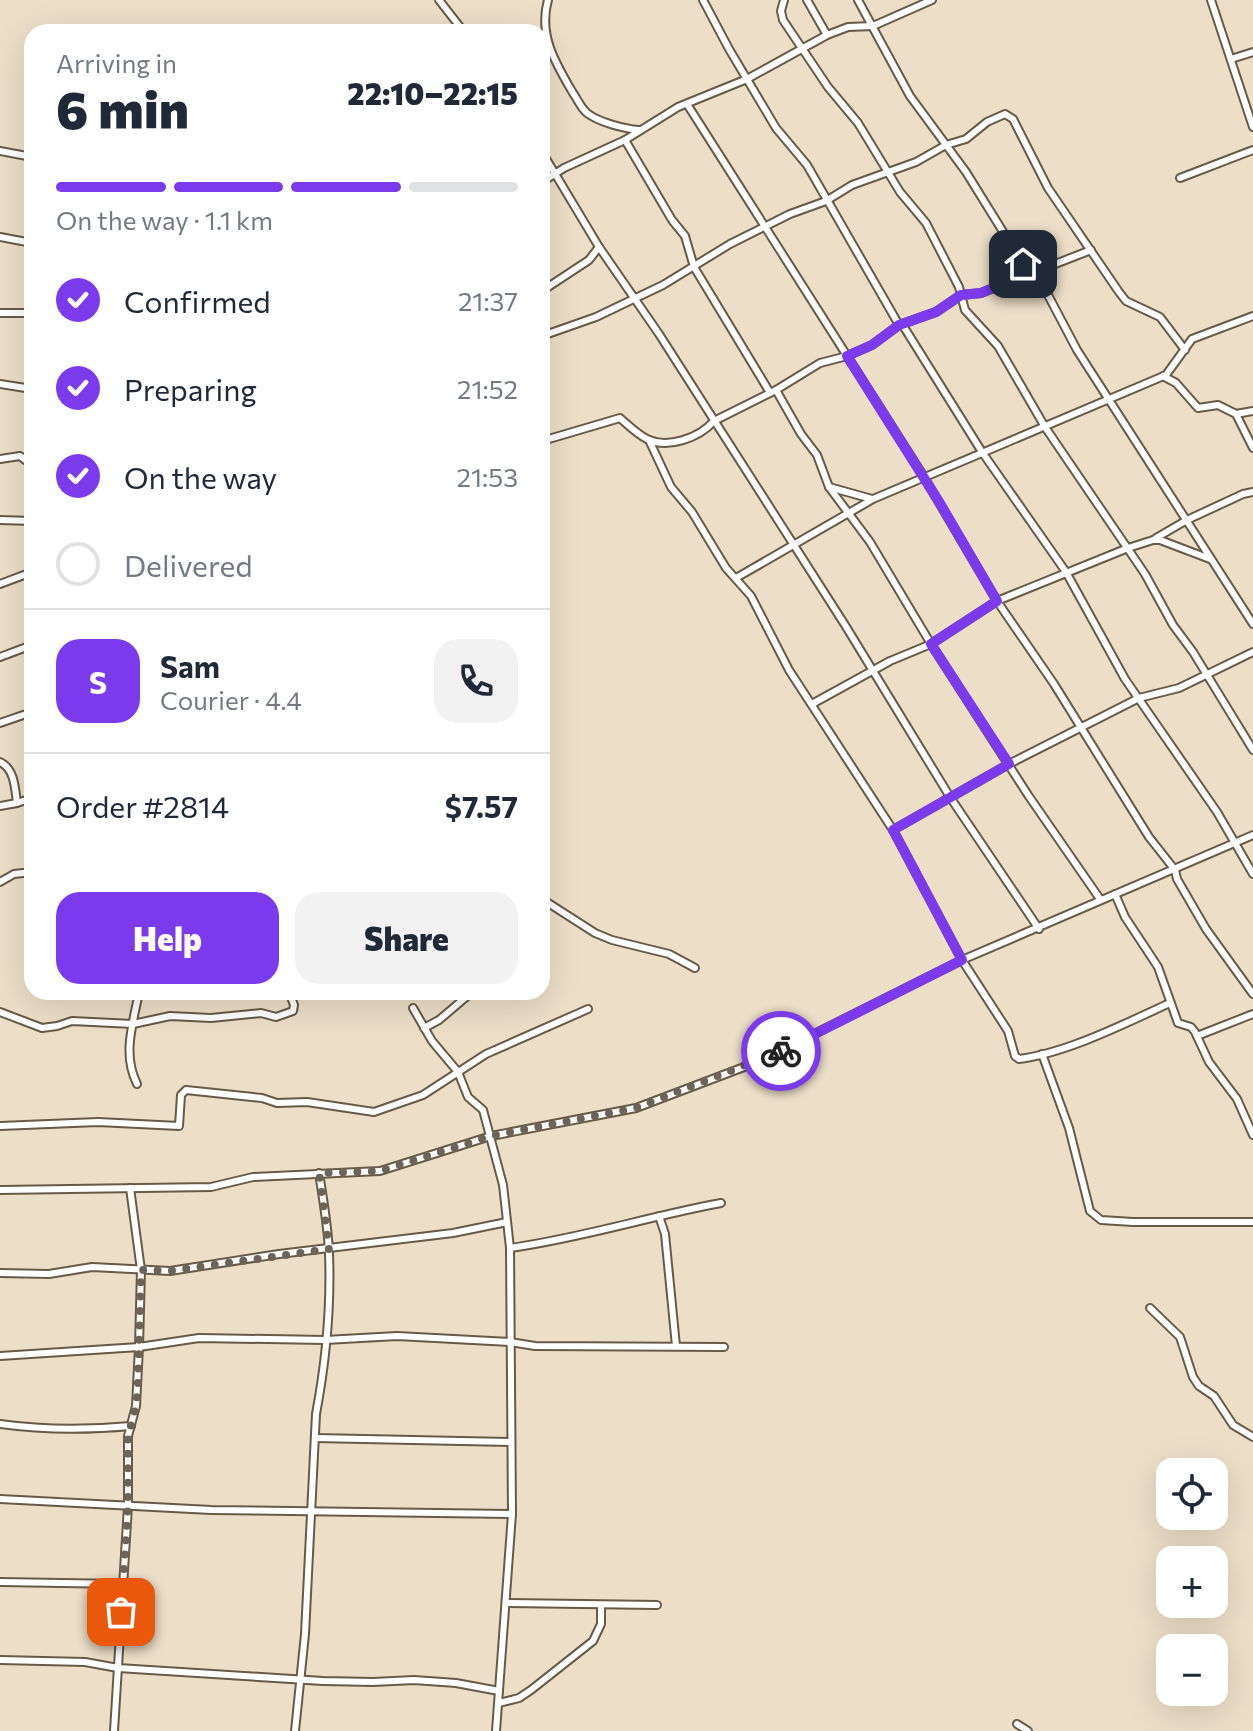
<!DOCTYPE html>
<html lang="en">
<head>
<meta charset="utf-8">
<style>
	:root { --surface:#fff; --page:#f2f2f3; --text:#1f2937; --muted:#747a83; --line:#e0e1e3; --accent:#7c3aed }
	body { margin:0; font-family:Commissioner,sans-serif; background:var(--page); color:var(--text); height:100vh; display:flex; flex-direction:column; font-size:30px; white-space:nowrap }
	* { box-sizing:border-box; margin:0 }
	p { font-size:26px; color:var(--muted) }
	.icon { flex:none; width:44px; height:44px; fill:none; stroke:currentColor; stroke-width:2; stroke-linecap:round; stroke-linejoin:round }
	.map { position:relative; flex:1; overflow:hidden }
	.sheet { position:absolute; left:24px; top:24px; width:526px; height:976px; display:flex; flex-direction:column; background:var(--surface); border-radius:24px; box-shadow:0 8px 32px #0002 }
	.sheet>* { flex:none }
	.fabs { position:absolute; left:1156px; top:1458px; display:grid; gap:16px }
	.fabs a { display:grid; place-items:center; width:72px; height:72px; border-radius:16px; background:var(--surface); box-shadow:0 8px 32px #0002; font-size:40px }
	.pin { position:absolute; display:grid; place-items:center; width:68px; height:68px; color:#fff; margin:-34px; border-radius:16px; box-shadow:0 4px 12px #0006 }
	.courier { position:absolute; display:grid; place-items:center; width:80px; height:80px; margin:-40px; border:6px solid #7c3aed; border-radius:50%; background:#fff; color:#222; box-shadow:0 2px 10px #0007 }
	.overview em { font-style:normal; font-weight:800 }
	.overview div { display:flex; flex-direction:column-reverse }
	.overview { display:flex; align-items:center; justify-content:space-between; height:136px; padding:0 32px }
	h1 { font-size:52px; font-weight:800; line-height:60px }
	.bar { display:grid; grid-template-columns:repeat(4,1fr); gap:12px 8px; align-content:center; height:96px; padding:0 32px }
	.bar i { height:10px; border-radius:6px; background:var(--line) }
	.bar .current { background:var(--accent) }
	.bar p { grid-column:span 4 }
	.line { display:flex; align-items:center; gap:20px; padding:0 32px; border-top:2px solid var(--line) }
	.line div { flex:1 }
	.round { display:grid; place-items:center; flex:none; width:84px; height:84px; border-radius:24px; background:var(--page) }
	ol { padding:0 32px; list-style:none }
	li { display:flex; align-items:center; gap:24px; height:88px }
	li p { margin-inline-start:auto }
	li .icon { padding:8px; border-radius:50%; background:var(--accent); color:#fff; stroke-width:4 }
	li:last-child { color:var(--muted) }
	li i { width:44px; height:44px; border:4px solid var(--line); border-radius:50% }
	.button { display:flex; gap:16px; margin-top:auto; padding:16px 32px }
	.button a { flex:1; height:92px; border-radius:24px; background:var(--accent); color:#fff; font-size:32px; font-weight:800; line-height:92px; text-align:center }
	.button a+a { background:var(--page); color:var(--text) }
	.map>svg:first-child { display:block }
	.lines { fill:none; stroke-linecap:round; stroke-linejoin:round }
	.street-casing { stroke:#675a46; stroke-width:10 }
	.street { stroke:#fff; stroke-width:6 }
	.done { stroke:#6d6457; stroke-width:8; stroke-dasharray:0 14.4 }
	.route { stroke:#7c3aed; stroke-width:10 }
</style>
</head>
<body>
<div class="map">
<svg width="1253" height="1731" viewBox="0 0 1253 1731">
	<rect width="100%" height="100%" fill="#ecdec7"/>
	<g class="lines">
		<g class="street-casing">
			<g id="street">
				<path d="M439,0L464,32"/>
				<path d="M548,0C538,35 556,64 573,93C578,100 580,107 587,113C598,122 625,129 639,130"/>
				<path d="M703,0L729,49L776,128L807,165L899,325"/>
				<path d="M784,0L781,11L783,20L828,87L858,123L900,192L926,223L959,287L965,310L998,346L1045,427L1145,574L1173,625L1193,652L1253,750"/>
				<path d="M807,0L827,35"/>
				<path d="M858,0L910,96L966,172L1023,264L1048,295L1077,350L1253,624"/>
				<path d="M1211,0L1253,127"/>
				<path d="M1231,59L1253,52"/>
				<path d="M687,104L924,477L997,601L1054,684L1149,837L1175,870L1177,879L1206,929L1253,994"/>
				<path d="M625,140L672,220L685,236L694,267L769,391"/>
				<path d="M0,151L32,157"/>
				<path d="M542,152L599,247L659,334L845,625L950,797L1039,929"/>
				<path d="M1180,178L1253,150"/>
				<path d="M542,182L564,168L625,140L678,107L747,79L827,35L848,27L873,26L932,0"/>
				<path d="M0,237L32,243"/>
				<path d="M542,291L589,260L599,247"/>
				<path d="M0,313H32"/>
				<path d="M902,324L982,452L1066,572L1125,679L1217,812L1253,874"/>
				<path d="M542,336L596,317L663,285L730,244L790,214L826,201L852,185L916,162L946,145L966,139L987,122L1005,114L1013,119L1048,188L1119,292L1126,301L1160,317L1185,350"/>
				<path d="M1163,376L1176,383L1198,408L1218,405L1236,414L1253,448"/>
				<path d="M0,384L32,389"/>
				<path d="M776,390L801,434L817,455L829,487L870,542L931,644L1028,795L1100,899"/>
				<path d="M1236,414L1253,411"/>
				<path d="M649,440L671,487L692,512L726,568L751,596L789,670L893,830L962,960L1008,1031L1015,1056L1019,1059C1067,1053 1126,1023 1170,1003"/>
				<path d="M542,441L620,418C628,425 637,434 647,439C668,449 699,438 714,421L776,390L820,363L847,356L872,345L899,325L936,312L961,295L981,293L1091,250"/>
				<path d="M0,459L20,456L32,465"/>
				<path d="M829,487L872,499"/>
				<path d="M0,520L32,521"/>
				<path d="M1156,538L1187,520L1243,494L1253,492"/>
				<path d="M736,578L873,499L1166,375L1192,339L1253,316"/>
				<path d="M0,584L32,572"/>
				<path d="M0,657L32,645"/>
				<path d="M812,704L890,661L931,644L997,601L1128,548L1153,540H1160L1210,559"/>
				<path d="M0,723L32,712"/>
				<path d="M0,762C15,769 15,789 17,803L32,798"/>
				<path d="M0,806L17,803"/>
				<path d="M893,830L1009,764L1139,698L1179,688L1253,652"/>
				<path d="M0,882L14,874L32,872"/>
				<path d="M1115,894L1125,917L1158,967L1178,1023L1191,1027L1195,1032L1209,1062L1237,1099L1253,1135"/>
				<path d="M542,899L595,933L612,940L669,954L695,968"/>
				<path d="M413,1008L432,1041L458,1072L468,1097L483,1110L503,1185L510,1248L512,1514L496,1731"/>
				<path d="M0,1012L42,1028L57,1026L72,1021L133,1024L170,1016L211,1018L261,1013L276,1017L293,1011L294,1005L289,992"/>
				<path d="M424,1028L439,1020L472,992"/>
				<path d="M1197,1036L1253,1014"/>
				<path d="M1042,1054L1069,1128L1090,1211L1101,1220L1133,1222H1253"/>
				<path d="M137,1084C122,1054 133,1024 139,992"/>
				<path d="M0,1126L98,1122L179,1126L181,1095L186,1090L262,1098L277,1103L307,1102L374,1112L423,1095L486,1054L588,1009"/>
				<path d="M0,1190L211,1187L253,1177L380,1171L491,1136L636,1108L760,1061L962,960L1253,835"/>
				<path d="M659,1216L665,1234L676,1346"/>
				<path d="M510,1248C582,1238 650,1216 721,1203"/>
				<path d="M0,1273L49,1274L92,1267L170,1271L279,1254L453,1233L507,1222"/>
				<path d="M1150,1308L1180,1337L1193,1377L1199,1386L1214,1396L1233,1425L1253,1437"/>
				<path d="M0,1356L139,1347L199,1338L325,1340L397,1336L510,1342L535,1346L724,1347"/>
				<path d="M0,1424C43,1430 87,1430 131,1426"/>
				<path d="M315,1438L511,1442"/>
				<path d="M0,1499L211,1510L512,1514"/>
				<path d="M0,1582L123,1584"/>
				<path d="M506,1603L657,1605"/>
				<path d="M0,1660L85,1662L118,1668L323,1681L373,1682L414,1680L456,1683L499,1691"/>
				<path d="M499,1703L519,1698L531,1690L593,1641L601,1624V1605"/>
				<path d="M1017,1724L1028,1731"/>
				<path d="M114,1731L128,1506V1436L136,1406L139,1347L141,1270L130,1188"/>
				<path d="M295,1731L305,1634L316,1414C326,1361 331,1306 329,1253C328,1226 323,1199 319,1173"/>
			</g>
		</g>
		<use href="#street" class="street"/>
	</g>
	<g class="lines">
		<path class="done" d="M121,1612L128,1506V1436L136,1406L138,1382L141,1270L170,1271L329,1249L319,1173L380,1171L491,1136L636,1108L781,1051"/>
		<path class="route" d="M781,1051L962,960L893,830L1009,764L931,644L997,601L941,505L847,356L872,345L899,325L936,312L961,295L981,293L1030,272L1023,264"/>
	</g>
</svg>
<div class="fabs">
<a><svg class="icon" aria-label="locate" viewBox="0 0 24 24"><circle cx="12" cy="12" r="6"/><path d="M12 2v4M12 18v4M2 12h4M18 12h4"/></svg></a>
<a>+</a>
<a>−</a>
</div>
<div class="pin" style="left:121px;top:1612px;background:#ea580c"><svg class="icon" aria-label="bag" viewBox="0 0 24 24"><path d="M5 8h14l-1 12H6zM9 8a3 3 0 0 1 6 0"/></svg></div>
<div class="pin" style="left:1023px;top:264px;background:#1f2937"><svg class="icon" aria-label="home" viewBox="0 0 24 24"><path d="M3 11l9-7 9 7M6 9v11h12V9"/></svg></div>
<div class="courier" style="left:781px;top:1051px"><svg class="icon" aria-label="bike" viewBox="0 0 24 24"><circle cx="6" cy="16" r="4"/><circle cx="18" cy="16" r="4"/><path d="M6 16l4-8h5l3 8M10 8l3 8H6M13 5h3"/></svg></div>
<section class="sheet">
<div class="overview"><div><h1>6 min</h1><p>Arriving in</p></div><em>22:10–22:15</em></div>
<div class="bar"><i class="current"></i><i class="current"></i><i class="current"></i><i></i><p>On the way · 1.1 km</p></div>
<ol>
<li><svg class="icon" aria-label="check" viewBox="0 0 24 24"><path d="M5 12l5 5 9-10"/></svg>Confirmed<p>21:37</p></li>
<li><svg class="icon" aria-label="check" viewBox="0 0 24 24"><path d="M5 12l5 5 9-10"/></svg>Preparing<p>21:52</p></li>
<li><svg class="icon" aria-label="check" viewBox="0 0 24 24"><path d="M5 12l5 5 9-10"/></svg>On the way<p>21:53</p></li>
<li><i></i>Delivered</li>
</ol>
<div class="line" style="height:144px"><b class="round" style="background:var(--accent);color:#fff">S</b><div><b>Sam</b><p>Courier · 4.4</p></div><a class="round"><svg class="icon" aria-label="phone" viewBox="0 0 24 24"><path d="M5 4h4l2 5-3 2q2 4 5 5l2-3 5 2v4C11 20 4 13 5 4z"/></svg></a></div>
<div class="line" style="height:104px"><div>Order #2814</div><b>$7.57</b></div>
<div class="button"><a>Help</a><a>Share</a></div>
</section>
</div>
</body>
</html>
